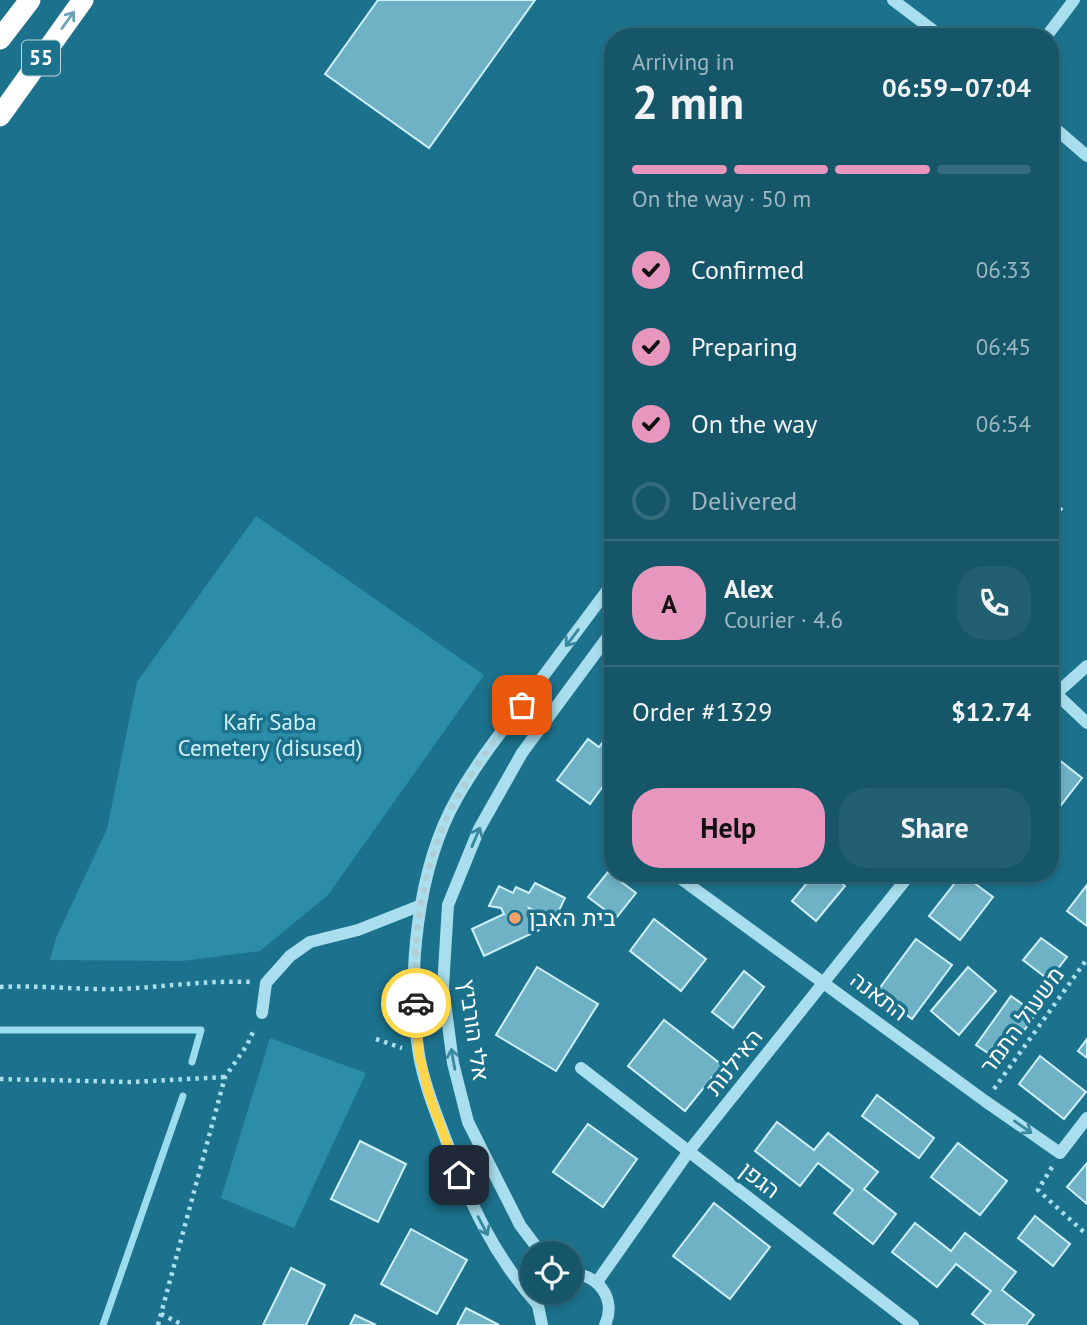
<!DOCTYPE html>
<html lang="en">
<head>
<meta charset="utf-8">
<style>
	:root { --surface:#155669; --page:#225f71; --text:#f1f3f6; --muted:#9db7c0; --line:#346c7d; --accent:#e797bd }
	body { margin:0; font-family:"PT Sans",Heebo,sans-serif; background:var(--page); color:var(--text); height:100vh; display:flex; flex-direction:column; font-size:26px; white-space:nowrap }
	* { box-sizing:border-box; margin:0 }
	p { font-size:23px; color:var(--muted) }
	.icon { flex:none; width:38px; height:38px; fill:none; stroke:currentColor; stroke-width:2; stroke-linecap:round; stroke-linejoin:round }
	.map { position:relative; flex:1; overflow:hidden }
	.panel { position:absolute; left:604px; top:28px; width:455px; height:854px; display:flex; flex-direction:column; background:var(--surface); border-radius:28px; box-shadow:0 4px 10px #0003,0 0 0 2px var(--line) }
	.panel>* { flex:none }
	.buttons { position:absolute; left:520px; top:1241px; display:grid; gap:14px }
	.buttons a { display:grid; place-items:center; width:63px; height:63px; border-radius:50%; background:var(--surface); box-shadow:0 4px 10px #0003,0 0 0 2px var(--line); font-size:35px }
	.pin { position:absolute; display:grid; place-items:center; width:60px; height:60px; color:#fff; margin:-30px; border-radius:14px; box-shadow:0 4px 10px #0006 }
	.courier { position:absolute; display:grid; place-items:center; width:70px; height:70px; margin:-35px; border:5px solid #ffd54a; border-radius:50%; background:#fff; color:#222; box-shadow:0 2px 9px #0007 }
	.head em { font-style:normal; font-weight:800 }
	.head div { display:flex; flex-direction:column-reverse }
	.head { display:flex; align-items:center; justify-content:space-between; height:119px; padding:0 28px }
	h1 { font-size:46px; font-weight:800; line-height:52px }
	.bar { display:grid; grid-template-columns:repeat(4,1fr); gap:10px 7px; align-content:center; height:84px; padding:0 28px }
	.bar i { height:9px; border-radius:5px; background:var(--line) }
	.bar .on { background:var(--accent) }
	.bar p { grid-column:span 4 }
	.line { display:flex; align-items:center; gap:18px; padding:0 28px; border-top:2px solid var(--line) }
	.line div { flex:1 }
	.round { display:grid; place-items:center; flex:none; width:74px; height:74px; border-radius:28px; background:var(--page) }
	ol { padding:0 28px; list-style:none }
	li { display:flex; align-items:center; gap:21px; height:77px }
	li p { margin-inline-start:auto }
	li .icon { padding:7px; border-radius:50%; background:var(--accent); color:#111; stroke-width:4 }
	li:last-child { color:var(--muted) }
	li i { width:38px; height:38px; border:4px solid var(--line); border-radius:50% }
	.button { display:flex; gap:14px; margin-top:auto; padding:14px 28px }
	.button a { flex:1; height:80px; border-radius:28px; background:var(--accent); color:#111; font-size:28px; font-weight:800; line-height:80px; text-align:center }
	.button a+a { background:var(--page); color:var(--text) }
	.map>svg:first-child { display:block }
	.green { fill:#2c8da8 }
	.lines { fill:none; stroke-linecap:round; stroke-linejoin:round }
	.stream { stroke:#9bddef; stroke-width:7 }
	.building { fill:#6fb1c5; stroke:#cef0f9; stroke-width:2 }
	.path { stroke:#a8deed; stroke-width:4.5; stroke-dasharray:3.5 5; stroke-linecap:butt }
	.minor { stroke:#a8deed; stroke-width:12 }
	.highway { stroke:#fff; stroke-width:21 }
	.oneway { stroke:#6ba3b4 }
	.oneway2 { stroke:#38889f }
	.done { stroke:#b0ced7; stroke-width:7; stroke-dasharray:0 12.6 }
	.route { stroke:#ffd54a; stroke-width:9 }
	.poi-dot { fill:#fda066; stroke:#1c728c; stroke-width:2.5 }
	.labels { text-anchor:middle; stroke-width:7; stroke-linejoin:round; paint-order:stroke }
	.shield { fill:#1c728c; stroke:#bbd5dc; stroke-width:2 }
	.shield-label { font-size:21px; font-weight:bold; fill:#fff }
	.park-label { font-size:23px; fill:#cef0f9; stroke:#1c728c }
	.poi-label { font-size:23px; fill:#fff; stroke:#1c728c; text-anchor:start }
	.street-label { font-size:23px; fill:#fff; stroke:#1c728c }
</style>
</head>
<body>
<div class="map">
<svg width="1087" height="1325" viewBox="0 0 1087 1325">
	<rect width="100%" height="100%" fill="#1c728c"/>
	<g class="green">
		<path d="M256,516L484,675L328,895L260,951L182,961L50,960L56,938L107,829L137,682Z"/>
		<path d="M270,1038L366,1073L294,1228L221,1198Z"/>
	</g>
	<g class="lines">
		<g class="stream">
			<path d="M0,1030H201L192,1062"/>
			<path d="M103,1325L183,1096"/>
		</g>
	</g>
	<g class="building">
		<path d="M378,0H535L429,148L325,74Z"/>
		<path d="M1050,500L1062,509L1050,524Z"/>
		<path d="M612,730V774L590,804L557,780L588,739L599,747Z"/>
		<path d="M1058,759L1082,778L1061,805L1050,797V768Z"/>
		<path d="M608,872L636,893L616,918L588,897Z"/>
		<path d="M815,873H830L845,886L816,921L792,901Z"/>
		<path d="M962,874L993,897L960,940L929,916Z"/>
		<path d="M535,883L565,898L554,921L529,908L539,930L484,956L472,929L504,914L501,908L489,906L499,886L513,893L516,887L529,893Z"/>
		<path d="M1087,885V926L1067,911Z"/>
		<path d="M654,919L706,959L681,991L630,951Z"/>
		<path d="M1041,938L1067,957L1049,980L1023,960Z"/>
		<path d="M916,939L952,965L912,1019L876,993Z"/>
		<path d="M537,967L598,1004L556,1071L496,1035Z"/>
		<path d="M968,967L996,991L959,1035L931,1011Z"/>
		<path d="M744,971L764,987L733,1028L712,1012Z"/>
		<path d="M1011,996L1036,1014L1001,1062L976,1045Z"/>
		<path d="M664,1020L722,1065L685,1111L628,1066Z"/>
		<path d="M1087,1039V1058L1078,1051Z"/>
		<path d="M1040,1056L1086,1092L1064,1119L1019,1084Z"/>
		<path d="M877,1095L934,1138L919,1158L862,1116Z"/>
		<path d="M777,1122L814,1150L828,1133L878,1172L864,1189L896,1214L873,1244L834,1213L853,1190L818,1163L800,1186L755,1151Z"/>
		<path d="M588,1124L637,1159L603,1207L553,1172Z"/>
		<path d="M360,1141L406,1164L378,1222L331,1199Z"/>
		<path d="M958,1143L1007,1181L980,1215L931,1177Z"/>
		<path d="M1087,1163V1204L1067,1187Z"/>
		<path d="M714,1203L770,1247L730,1299L673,1256Z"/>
		<path d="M1035,1216L1070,1244L1053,1266L1018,1238Z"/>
		<path d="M915,1223L951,1251L965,1233L1016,1272L1002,1290L1034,1315L1026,1325H986L972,1314L991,1291L956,1264L937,1287L892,1252Z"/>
		<path d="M411,1229L467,1260L437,1314L381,1284Z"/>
		<path d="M291,1268L325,1285L306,1325H263Z"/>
		<path d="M466,1308L499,1325H457Z"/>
		<path d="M355,1315L376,1325H350Z"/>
	</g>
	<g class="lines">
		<g class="path">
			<path d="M0,987C40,985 80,990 120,989C164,987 208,980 252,982"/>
			<path d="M376,1039L402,1048"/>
			<path d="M0,1079L132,1082L225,1077"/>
			<path d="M994,1089L1087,959"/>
			<path d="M1052,1167L1038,1190L1087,1235"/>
			<path d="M161,1314L183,1325"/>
			<path d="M158,1325L225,1077L247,1045L255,1028"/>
		</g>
		<g class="minor">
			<path d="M893,0L942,37"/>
			<path d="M1046,37L1074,0"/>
			<path d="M1050,124L1087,156"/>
			<path d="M1050,688L1087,723"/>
			<path d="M1050,699L1087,666"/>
			<path d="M673,873L985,1101L1060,1153L1087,1118"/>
			<path d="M262,1013L266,983L290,956L310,942L358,930L419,906"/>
			<path d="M581,1068L913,1325"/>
			<path d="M541,1253L520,1225L468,1122L453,1063L443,987L448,905L479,829L522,753L612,631"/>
			<path d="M570,1274C598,1273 617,1299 605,1325"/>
			<path d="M597,1282L689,1151L911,873"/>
			<path d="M538,1305C493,1255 470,1203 446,1140C436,1113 424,1084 419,1055C406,976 417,868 457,798C477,762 503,730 527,698C555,660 584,622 612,584"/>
			<path d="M542,1325L538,1305L543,1292"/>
		</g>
		<g class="highway">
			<path d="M0,39L30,0"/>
			<path d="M0,116L83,0"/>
		</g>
	</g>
	<defs><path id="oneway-shaft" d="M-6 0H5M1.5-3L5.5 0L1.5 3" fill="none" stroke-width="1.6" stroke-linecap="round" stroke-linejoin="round" transform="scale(1.75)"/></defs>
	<use class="oneway" href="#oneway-shaft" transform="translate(68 20) rotate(-54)"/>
	<g class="oneway2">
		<use href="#oneway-shaft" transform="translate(572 638) rotate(127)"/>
		<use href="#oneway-shaft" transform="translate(476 837) rotate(-67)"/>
		<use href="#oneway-shaft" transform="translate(453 1059) rotate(-100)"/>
		<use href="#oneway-shaft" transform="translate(1023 1127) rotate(35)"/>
		<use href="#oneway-shaft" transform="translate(483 1226) rotate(62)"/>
	</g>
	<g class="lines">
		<path class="done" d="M416,1003C412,934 423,859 457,798C475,765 499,735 522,705"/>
		<path class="route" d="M416,1003L419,1055L430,1098L459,1175"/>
	</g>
	<circle class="poi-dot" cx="515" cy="918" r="7"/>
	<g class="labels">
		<rect class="shield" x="22" y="40.5" width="38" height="35" rx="5"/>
		<g class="shield-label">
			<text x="41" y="65">55</text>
		</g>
		<g class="park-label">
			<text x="270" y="730">Kafr Saba<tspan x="270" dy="26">Cemetery (disused)</tspan></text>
		</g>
		<g class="poi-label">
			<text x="529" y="926">בית האבן</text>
		</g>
		<g class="street-label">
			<text transform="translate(879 996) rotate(37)" y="8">התאנה</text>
			<text transform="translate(1022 1020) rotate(-54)" y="8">משעול התמר</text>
			<text transform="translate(474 1030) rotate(82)" y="8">אלי הורביץ</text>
			<text transform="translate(734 1062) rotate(-52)" y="8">האילנות</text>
			<text transform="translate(760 1180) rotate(38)" y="8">הגפן</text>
		</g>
	</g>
</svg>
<div class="buttons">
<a><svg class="icon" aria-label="locate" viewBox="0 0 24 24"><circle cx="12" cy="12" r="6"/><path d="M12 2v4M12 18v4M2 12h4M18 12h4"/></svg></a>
</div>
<div class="pin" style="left:522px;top:705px;background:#ea580c"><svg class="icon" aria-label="bag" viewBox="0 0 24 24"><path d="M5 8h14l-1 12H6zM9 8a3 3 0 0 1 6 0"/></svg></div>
<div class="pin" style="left:459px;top:1175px;background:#1f2937"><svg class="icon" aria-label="home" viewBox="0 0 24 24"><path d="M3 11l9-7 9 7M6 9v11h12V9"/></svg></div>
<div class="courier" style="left:416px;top:1003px"><svg class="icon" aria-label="car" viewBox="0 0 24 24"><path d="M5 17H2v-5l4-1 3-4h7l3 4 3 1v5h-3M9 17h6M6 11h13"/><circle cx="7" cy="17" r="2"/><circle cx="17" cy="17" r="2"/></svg></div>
<section class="panel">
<div class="head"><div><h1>2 min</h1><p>Arriving in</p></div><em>06:59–07:04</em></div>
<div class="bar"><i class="on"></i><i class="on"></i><i class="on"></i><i></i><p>On the way · 50 m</p></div>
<ol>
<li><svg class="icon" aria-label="check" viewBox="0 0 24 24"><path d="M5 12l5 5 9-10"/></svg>Confirmed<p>06:33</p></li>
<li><svg class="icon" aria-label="check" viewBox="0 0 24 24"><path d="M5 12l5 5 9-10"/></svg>Preparing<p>06:45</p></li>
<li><svg class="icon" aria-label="check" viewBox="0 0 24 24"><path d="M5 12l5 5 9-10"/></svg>On the way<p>06:54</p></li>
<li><i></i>Delivered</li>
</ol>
<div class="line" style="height:126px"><b class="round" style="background:var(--accent);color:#111">A</b><div><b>Alex</b><p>Courier · 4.6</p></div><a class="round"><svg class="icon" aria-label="phone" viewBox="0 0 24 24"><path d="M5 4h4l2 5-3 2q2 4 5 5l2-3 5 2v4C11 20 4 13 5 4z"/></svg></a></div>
<div class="line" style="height:91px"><div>Order #1329</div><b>$12.74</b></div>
<div class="button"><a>Help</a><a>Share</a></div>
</section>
</div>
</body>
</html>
